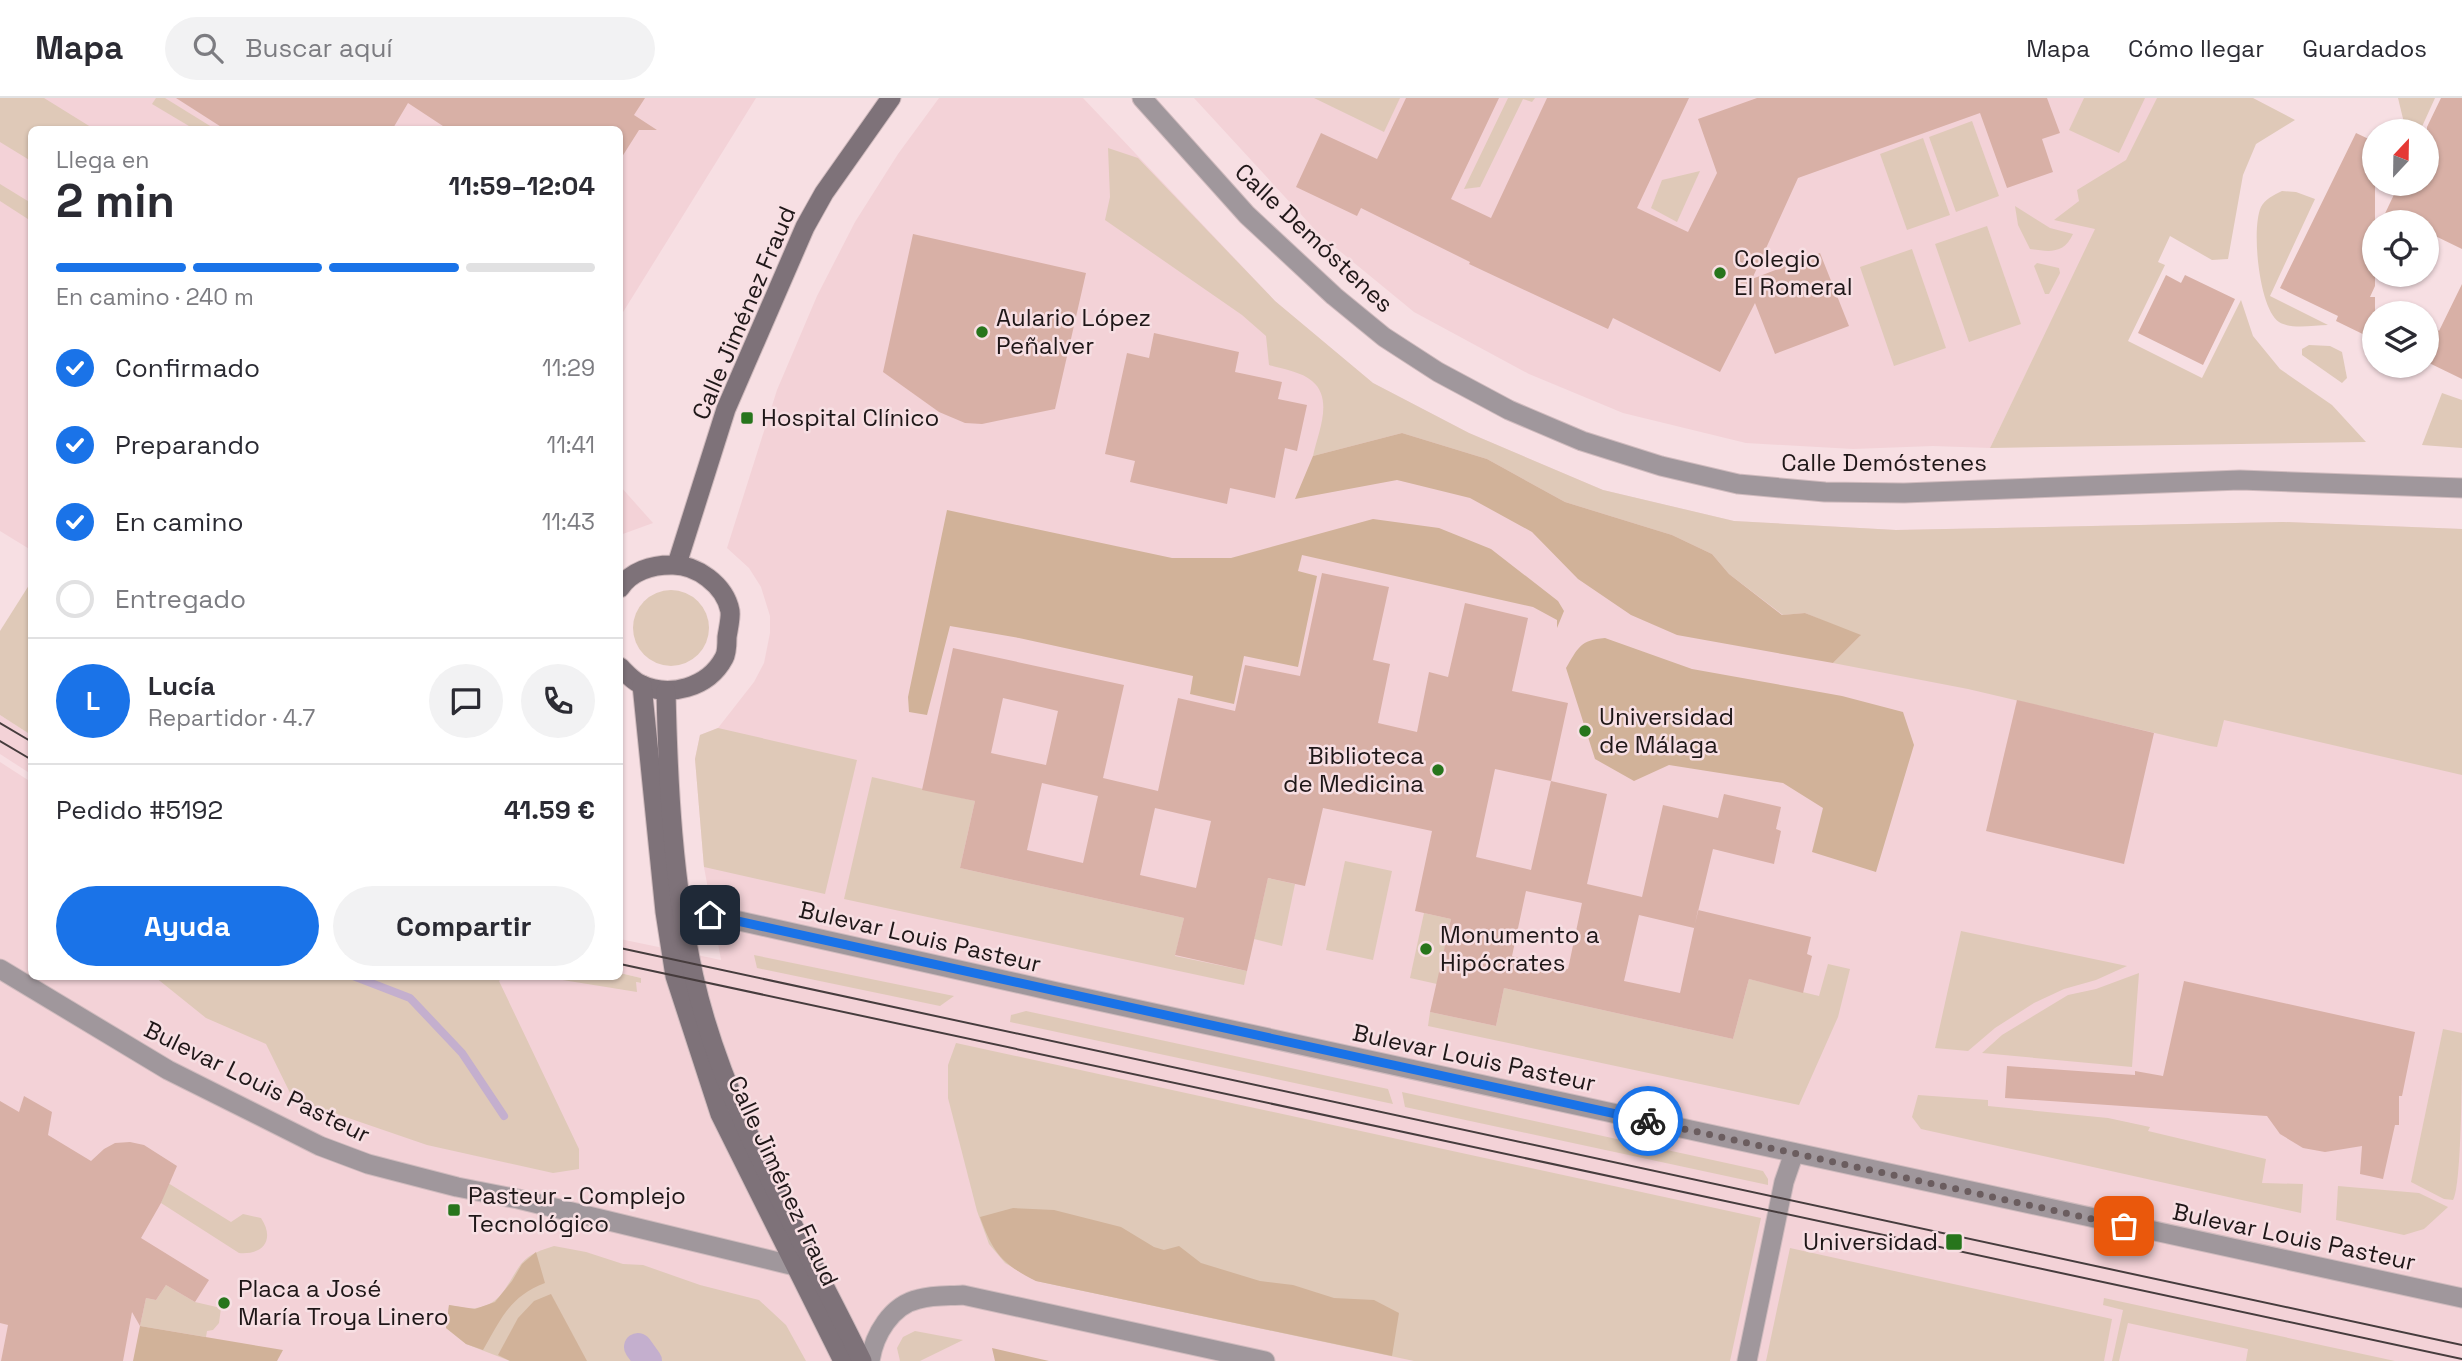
<!DOCTYPE html>
<html lang="es">
<head>
<meta charset="utf-8">
<style>
	:root { --surface:#fff; --page:#f2f2f3; --text:#2b2b33; --muted:#7c7c81; --line:#e1e1e2; --accent:#1a73e8 }
	body { margin:0; font-family:"Space Grotesk",sans-serif; background:var(--page); color:var(--text); height:100vh; display:flex; flex-direction:column; font-size:26px; white-space:nowrap }
	* { box-sizing:border-box; margin:0 }
	p { font-size:23px; color:var(--muted) }
	.icon { flex:none; width:38px; height:38px; fill:none; stroke:currentColor; stroke-width:2; stroke-linecap:round; stroke-linejoin:round }
	.map { position:relative; flex:1; overflow:hidden }
	.sheet { position:absolute; left:28px; top:28px; width:595px; height:854px; display:flex; flex-direction:column; background:var(--surface); border-radius:10px; box-shadow:0 2px 5px #0004 }
	.sheet>* { flex:none }
	.needle { width:46px; rotate:22deg }
	.buttons { position:absolute; left:2362px; top:21px; display:grid; gap:14px }
	.buttons a { display:grid; place-items:center; width:77px; height:77px; border-radius:50%; background:var(--surface); box-shadow:0 2px 5px #0004; font-size:35px }
	.pin { position:absolute; display:grid; place-items:center; width:60px; height:60px; color:#fff; margin:-30px; border-radius:14px; box-shadow:0 4px 10px #0006 }
	.courier { position:absolute; display:grid; place-items:center; width:70px; height:70px; margin:-35px; border:5px solid #1a73e8; border-radius:50%; background:#fff; color:#222; box-shadow:0 2px 9px #0007 }
	.headline em { font-style:normal; font-weight:600 }
	.headline div { display:flex; flex-direction:column-reverse }
	.headline { display:flex; align-items:center; justify-content:space-between; height:119px; padding:0 28px }
	h1 { font-size:46px; font-weight:600; line-height:52px }
	.bar { display:grid; grid-template-columns:repeat(4,1fr); gap:10px 7px; align-content:center; height:84px; padding:0 28px }
	.bar i { height:9px; border-radius:5px; background:var(--line) }
	.bar .on { background:var(--accent) }
	.bar p { grid-column:span 4 }
	.line { display:flex; align-items:center; gap:18px; padding:0 28px; border-top:2px solid var(--line) }
	.line div { flex:1 }
	.round { display:grid; place-items:center; flex:none; width:74px; height:74px; border-radius:37px; background:var(--page) }
	ol { padding:0 28px; list-style:none }
	li { display:flex; align-items:center; gap:21px; height:77px }
	li p { margin-inline-start:auto }
	li .icon { padding:7px; border-radius:50%; background:var(--accent); color:#fff; stroke-width:4 }
	li:last-child { color:var(--muted) }
	li i { width:38px; height:38px; border:4px solid var(--line); border-radius:50% }
	.action { display:flex; gap:14px; margin-top:auto; padding:14px 28px }
	.action a { flex:1; height:80px; border-radius:42px; background:var(--accent); color:#fff; font-size:28px; font-weight:600; line-height:80px; text-align:center }
	.action a+a { background:var(--page); color:var(--text) }
	header { display:flex; align-items:center; gap:42px; box-sizing:border-box; height:98px; padding:0 35px; background:var(--surface); border-bottom:2px solid var(--line) }
	header strong { font-size:33px }
	nav { display:flex; gap:38px; margin-inline-start:auto; font-size:24px }
	.search { width:490px; height:63px; background:var(--page); display:flex; align-items:center; gap:18px; box-sizing:border-box; padding:0 24px; border-radius:38px; color:var(--muted); font-size:26px }
	.map>svg:first-child { display:block }
	.built { fill:#f3d2d7 }
	.green { fill:#dfc9b8 }
	.forest { fill:#d1b299 }
	.lines { fill:none; stroke-linecap:round; stroke-linejoin:round }
	.stream { stroke:#c4afce; stroke-width:8 }
	.canal { stroke:#c4afce; stroke-width:28 }
	.building { fill:#d8b0a6; fill-rule:evenodd }
	.minor-casing { stroke:#d0bbbe; stroke-width:21 }
	.tertiary-casing { stroke:#d0bbbe; stroke-width:21 }
	.secondary-casing { stroke:#d0bbbe; stroke-width:21 }
	.minor { stroke:#a0979c; stroke-width:19 }
	.tertiary { stroke:#a0979c; stroke-width:19 }
	.secondary { stroke:#7e7279; stroke-width:19 }
	.tram { stroke:#463c3d; stroke-width:2 }
	.done { stroke:#6b5d5f; stroke-width:7; stroke-dasharray:0 12.6 }
	.route { stroke:#1a73e8; stroke-width:9 }
	.poi-dot { fill:#27751c; stroke:#f7dfe3; stroke-width:2.5 }
	.labels { text-anchor:middle; stroke-width:5; stroke-linejoin:round; paint-order:stroke }
	.street-label { font-size:24px; fill:#1f1718; stroke:#f7dfe3 }
	.poi-label { font-size:24px; fill:#1f1718; stroke:#f7dfe3; text-anchor:start }
</style>
</head>
<body>
<header>
<strong>Mapa</strong>
<div class="search"><svg class="icon" aria-label="search" viewBox="0 0 24 24"><circle cx="10" cy="10" r="6"/><path d="M15 15l6 6"/></svg>Buscar aquí</div>
<nav><a>Mapa</a><a>Cómo llegar</a><a>Guardados</a></nav>
</header>
<div class="map">
<svg width="2462" height="1263" viewBox="0 0 2462 1263">
	<rect width="100%" height="100%" fill="#f7dfe3"/>
	<g class="built">
		<path d="M0,0H756L620,219V32H32L31,452L0,433Z"/>
		<path d="M939,0H1083L1275,203L1373,285L1469,335L1603,392L1734,423L1896,432L2283,424L2462,431V1263H0V664L31,684L32,878H611L640,885L641,880L620,875V841L721,862L704,769L695,661L700,637L718,630L754,584L764,565L770,535V518L761,489L749,470L727,450L777,292L817,198L855,124L898,56Z"/>
		<path d="M1194,0H2182L2122,77L1990,350L1933,348L1853,351L1746,345L1623,315L1529,276L1414,214L1319,136Z"/>
		<path d="M620,388L653,425L620,437Z"/>
		<path d="M0,617L31,637V676L0,656Z"/>
	</g>
	<g class="green">
		<path d="M0,0H44L94,31L32,32L31,63L0,44Z"/>
		<path d="M156,0H165L215,31H194L152,6Z"/>
		<path d="M1314,0H1400L1384,34Z"/>
		<path d="M1508,0H1535L1532,4L1523,1L1480,89L1464,91Z"/>
		<path d="M2084,0H2145L2119,55L2069,32Z"/>
		<path d="M2157,0H2253L2295,22L2256,46L2243,77L2228,161L2212,162L2170,138L2158,164L2165,167L2128,243L2202,280L2241,202L2253,238L2280,271L2332,307L2366,344L1990,350L2095,131L2054,122L2079,103L2077,92L2126,62Z"/>
		<path d="M2398,0H2435L2420,33H2406Z"/>
		<path d="M1972,23L1999,98L1956,114L1929,39Z"/>
		<path d="M1923,40L1950,117L1907,132L1880,56Z"/>
		<path d="M1108,50L1138,60L1275,203L1373,285L1469,335L1603,392L1734,423L1896,432L2283,424L2462,431V677L2224,622L2217,649L2210,648L1968,591L1833,565L1860,538L1805,515L1783,517L1729,476L1712,456L1672,437L1565,404L1487,361L1402,335L1313,358C1318,335 1334,301 1312,283C1302,274 1282,271 1269,267L1266,238L1242,217L1105,122L1110,99Z"/>
		<path d="M1700,73L1677,124L1651,110L1662,82Z"/>
		<path d="M0,86L31,105V123L0,103Z"/>
		<path d="M2282,93L2296,94L2315,101L2270,198L2328,227C2314,227 2292,232 2279,224C2259,211 2251,130 2261,109C2265,101 2274,97 2282,93Z"/>
		<path d="M2015,108L2050,130L2073,136C2064,156 2050,154 2030,151L2018,127Z"/>
		<path d="M1987,128L2021,226L1969,244L1935,146Z"/>
		<path d="M1912,151L1946,250L1894,268L1860,169Z"/>
		<path d="M2037,165L2059,170L2060,175L2049,196H2045L2034,168Z"/>
		<path d="M2309,247L2330,248L2342,254L2347,280L2342,285L2302,257V251Z"/>
		<path d="M2442,295L2462,302V350L2422,347Z"/>
		<path d="M31,484V637L0,617V533Z"/>
		<circle cx="671" cy="530" r="38"/>
		<path d="M718,630L857,662L825,796L704,769L695,661L700,637Z"/>
		<path d="M872,679L975,703L960,770L1184,820L1175,858L1247,873L1244,887L844,801Z"/>
		<path d="M1345,763L1392,773L1373,862L1326,852Z"/>
		<path d="M1268,780L1295,786L1282,848L1254,841Z"/>
		<path d="M1424,815L1451,821L1437,886L1410,880Z"/>
		<path d="M1961,833L2127,868L2096,882L2064,891L2034,905L1995,930L1968,953L1935,950Z"/>
		<path d="M754,857L954,898L940,908L757,870Z"/>
		<path d="M1828,866L1850,871L1838,919L1799,1007L1428,928L1430,914L1496,928L1504,890L1733,941L1749,881L1819,898Z"/>
		<path d="M620,875L641,880V885L636,884L637,894L544,879L620,878Z"/>
		<path d="M2139,875L2132,969L1982,955L2002,937L2068,897L2096,891Z"/>
		<path d="M155,879H503L499,883L579,1051V1071L553,1075L427,1047L293,1001L266,946L206,920Z"/>
		<path d="M1026,913L1388,991L1393,1006L1010,924L1011,917Z"/>
		<path d="M2443,931L2462,935C2462,963 2462,1086 2453,1102L2444,1101L2411,1084Z"/>
		<path d="M956,945L1761,1120L1730,1263H1414L1036,1183L1005,1165L989,1146L977,1113L948,1000V967Z"/>
		<path d="M1402,994L1763,1073L1768,1081V1087L1405,1009Z"/>
		<path d="M1918,997L1988,1002V1008L2108,1020L2150,1029L2148,1033L2266,1061L2262,1085L2303,1086L2301,1115L1921,1031L1912,1019Z"/>
		<path d="M168,1085L231,1124L243,1116L261,1120C275,1141 264,1157 239,1155L161,1105Z"/>
		<path d="M2338,1088L2419,1095L2448,1109L2424,1131L2404,1137L2336,1122Z"/>
		<path d="M554,1148L586,1154L623,1166L643,1167L700,1187L759,1202L786,1227L806,1263H510L466,1246L446,1230L449,1207C457,1208 468,1212 476,1210C502,1207 507,1185 521,1166C530,1155 542,1152 554,1148Z"/>
		<path d="M1790,1150L2112,1221L2104,1263H1766Z"/>
		<path d="M166,1187L195,1204L221,1210L219,1225L213,1232L207,1233L206,1239L140,1228L146,1200L156,1202Z"/>
		<path d="M2104,1200L2395,1263H2246L2248,1251L2128,1225L2119,1263H2112L2123,1212L2103,1207Z"/>
		<path d="M915,1233L963,1242L920,1263H900L897,1250L903,1239Z"/>
	</g>
	<g class="forest">
		<path d="M1402,335L1487,361L1565,404L1672,437L1712,456L1729,476L1782,517L1805,515L1861,537L1833,565L1677,537L1631,517L1578,481L1532,434L1470,400L1397,382L1295,401L1313,358Z"/>
		<path d="M947,412L1172,460H1231L1373,421L1439,430L1491,451L1558,503L1564,513L1557,530V522L1533,509L1302,457L1298,473L1317,478L1298,569L1244,558L1234,606L1190,596L1193,578L1019,540L950,528L927,617L909,614L908,599Z"/>
		<path d="M1605,540L1692,571L1842,598L1903,614L1914,647L1876,774L1812,754L1823,710L1783,685L1669,667L1634,683L1595,661L1566,570C1578,550 1580,542 1605,540Z"/>
		<path d="M1013,1110L1054,1112L1121,1129L1154,1149L1164,1152L1179,1148L1201,1165L1260,1183L1293,1187L1334,1200L1374,1202L1399,1215L1392,1258L1036,1183C1002,1166 993,1155 980,1119Z"/>
		<path d="M536,1154L545,1185C510,1198 501,1221 483,1252L466,1246L446,1230L449,1207L475,1211L495,1204L512,1183L522,1166Z"/>
		<path d="M551,1196L587,1263H510L498,1257L518,1220L534,1203Z"/>
		<path d="M140,1228L283,1252L277,1263H133Z"/>
		<path d="M992,1250L1049,1263H995Z"/>
	</g>
	<g class="lines">
		<path class="stream" d="M353,878L410,900L462,955L504,1018"/>
		<path class="canal" d="M638,1249L648,1263"/>
	</g>
	<g class="building">
		<path d="M176,0H645L634,17L657,32H639L620,62V32H449L408,5L392,32H226Z"/>
		<path d="M1406,0H1499L1451,101L1491,120L1547,0H1689L1637,110L1688,134L1717,75L1698,21L1757,0H2047L2060,35L2042,41L2053,74L2007,90L1980,15L1798,80L1752,181L1820,155L1849,228L1775,256L1755,205L1720,274L1613,220L1608,231L1469,166L1470,164L1361,110L1357,118L1296,89L1321,35L1377,61Z"/>
		<path d="M2441,0H2462V151L2427,134V124H2381L2399,86H2427V29Z"/>
		<path d="M2356,35L2375,44V188L2370,199H2375V242L2336,223L2338,218L2280,190Z"/>
		<path d="M913,136L1086,175L1055,311L982,326L965,325L939,314L883,274Z"/>
		<path d="M2166,177L2181,185L2185,177L2235,201L2203,267L2138,235Z"/>
		<path d="M2462,186V281L2427,264V221L2439,233Z"/>
		<path d="M1154,235L1239,254L1235,274L1282,284L1278,301L1307,307L1297,353L1285,350L1275,400L1230,390L1227,406L1130,384L1135,363L1105,356L1127,255L1149,260Z"/>
		<path d="M1322,475L1389,489L1373,562L1390,566L1378,625L1417,634L1429,574L1448,579L1465,505L1528,520L1512,593L1568,605L1551,683L1607,696L1587,786L1642,799L1663,707L1718,720L1724,696L1781,709L1776,731L1781,733L1774,766L1713,751L1694,830L1639,817L1624,883L1680,895L1698,812L1811,839L1807,856L1812,858L1803,895L1749,881L1733,941L1504,890L1496,928L1430,914L1451,821L1415,813L1432,733L1323,710L1305,788L1268,780L1247,873L1175,857L1184,820L960,770L975,703L922,692L953,550L1124,587L1103,680L1158,693L1178,600L1235,613L1245,567L1300,578ZM1003,600L1058,613L1046,667L991,655ZM1495,671L1551,683L1531,772L1476,759ZM1042,685L1098,698L1083,765L1027,752ZM1155,710L1211,723L1196,790L1140,777ZM1526,793L1582,805L1568,871L1512,858Z"/>
		<path d="M2017,602L2154,635L2124,766L1986,733Z"/>
		<path d="M2184,883L2415,934L2402,998H2399V1027H2395L2383,1081L2360,1076L2362,1048L2325,1054L2303,1050L2280,1036L2267,1018L2005,1000L2007,968L2135,977V973L2163,978Z"/>
		<path d="M24,998L52,1014L48,1037L91,1063L104,1051L115,1045L130,1044L144,1047L177,1068L161,1105L141,1140L209,1182L195,1204L166,1187L156,1202L146,1200L140,1228L132,1214L123,1263H1L8,1227L0,1225V1003L19,1014Z"/>
	</g>
	<g class="lines">
		<g class="minor-casing">
			<path id="minor" d="M1142,0L1247,117L1334,198L1384,239L1438,274L1509,312L1582,343L1661,368L1738,386L1825,394L1904,395L2240,382L2462,390"/>
		</g>
		<g class="tertiary-casing">
			<g id="tertiary">
				<path d="M681,810L1057,894L2462,1200"/>
				<path d="M0,871L168,972L320,1048L368,1066L457,1089L518,1101L795,1168"/>
				<path d="M870,1263C874,1237 891,1207 919,1201C933,1197 949,1198 963,1197L1265,1263"/>
				<path d="M1747,1263L1784,1084L1794,1055"/>
			</g>
		</g>
		<g class="secondary-casing">
			<g id="secondary">
				<path d="M677,466L726,311L805,129L824,95L891,0"/>
				<path d="M620,490C631,473 652,467 671,467C696,466 725,487 730,513C731,520 728,532 727,539C727,546 727,555 724,560C708,590 669,600 640,586C632,582 626,575 620,569"/>
				<path d="M642,587L665,814L675,878L720,1016L843,1263"/>
				<path d="M666,593C668,688 673,785 694,879C724,1013 802,1139 862,1263"/>
			</g>
		</g>
		<use href="#minor" class="minor"/>
		<use href="#tertiary" class="tertiary"/>
		<use href="#secondary" class="secondary"/>
		<g class="tram">
			<path d="M0,625L32,644"/>
			<path d="M0,643L32,662"/>
			<path d="M620,850L2462,1247"/>
			<path d="M620,866L2462,1261"/>
		</g>
	</g>
	<g class="lines">
		<path class="done" d="M1648,1023L2124,1128"/>
		<path class="route" d="M710,817L1648,1023"/>
	</g>
	<g class="poi-dot">
		<circle cx="1720" cy="175" r="7"/>
		<circle cx="982" cy="234" r="7"/>
		<rect x="740" y="313" width="14" height="14" rx="3.5"/>
		<circle cx="1585" cy="633" r="7"/>
		<circle cx="1438" cy="672" r="7"/>
		<circle cx="1426" cy="851" r="7"/>
		<rect x="447" y="1105" width="14" height="14" rx="3.5"/>
		<rect x="1945" y="1135" width="18" height="18" rx="3.5"/>
		<circle cx="224" cy="1205" r="7"/>
	</g>
	<g class="labels">
		<g class="street-label">
			<text transform="translate(1314 140) rotate(43)" y="8">Calle Demóstenes</text>
			<text transform="translate(744 215) rotate(-67)" y="8">Calle Jiménez Fraud</text>
			<text x="1884" y="373">Calle Demóstenes</text>
			<text transform="translate(920 839) rotate(13)" y="8">Bulevar Louis Pasteur</text>
			<text transform="translate(1474 960) rotate(12)" y="8">Bulevar Louis Pasteur</text>
			<text transform="translate(257 984) rotate(26)" y="8">Bulevar Louis Pasteur</text>
			<text transform="translate(783 1083) rotate(65)" y="8">Calle Jiménez Fraud</text>
			<text transform="translate(2294 1139) rotate(12)" y="8">Bulevar Louis Pasteur</text>
		</g>
		<g class="poi-label">
			<text x="1734" y="169">Colegio<tspan x="1734" dy="28">El Romeral</tspan></text>
			<text x="996" y="228">Aulario López<tspan x="996" dy="28">Peñalver</tspan></text>
			<text x="761" y="328">Hospital Clínico</text>
			<text x="1599" y="627">Universidad<tspan x="1599" dy="28">de Málaga</tspan></text>
			<text x="1424" y="666" text-anchor="end">Biblioteca<tspan x="1424" dy="28">de Medicina</tspan></text>
			<text x="1440" y="845">Monumento a<tspan x="1440" dy="28">Hipócrates</tspan></text>
			<text x="468" y="1106">Pasteur - Complejo<tspan x="468" dy="28">Tecnológico</tspan></text>
			<text x="1938" y="1152" text-anchor="end">Universidad</text>
			<text x="238" y="1199">Placa a José<tspan x="238" dy="28">María Troya Linero</tspan></text>
		</g>
	</g>
</svg>
<div class="buttons">
<a><svg class="needle" viewBox="-14 -14 28 28"><path d="M0-13l5 13h-10z" fill="#e53935"/><path d="M0 13l5-13h-10z" fill="#7c7c81"/></svg></a>
<a><svg class="icon" aria-label="locate" viewBox="0 0 24 24"><circle cx="12" cy="12" r="6"/><path d="M12 2v4M12 18v4M2 12h4M18 12h4"/></svg></a>
<a><svg class="icon" aria-label="layers" viewBox="0 0 24 24"><path d="M12 4l9 5-9 5-9-5zM3 14l9 5 9-5"/></svg></a>
</div>
<div class="pin" style="left:2124px;top:1128px;background:#ea580c"><svg class="icon" aria-label="bag" viewBox="0 0 24 24"><path d="M5 8h14l-1 12H6zM9 8a3 3 0 0 1 6 0"/></svg></div>
<div class="pin" style="left:710px;top:817px;background:#1f2937"><svg class="icon" aria-label="home" viewBox="0 0 24 24"><path d="M3 11l9-7 9 7M6 9v11h12V9"/></svg></div>
<div class="courier" style="left:1648px;top:1023px"><svg class="icon" aria-label="bike" viewBox="0 0 24 24"><circle cx="6" cy="16" r="4"/><circle cx="18" cy="16" r="4"/><path d="M6 16l4-8h5l3 8M10 8l3 8H6M13 5h3"/></svg></div>
<section class="sheet">
<div class="headline"><div><h1>2 min</h1><p>Llega en</p></div><em>11:59–12:04</em></div>
<div class="bar"><i class="on"></i><i class="on"></i><i class="on"></i><i></i><p>En camino · 240 m</p></div>
<ol>
<li><svg class="icon" aria-label="check" viewBox="0 0 24 24"><path d="M5 12l5 5 9-10"/></svg>Confirmado<p>11:29</p></li>
<li><svg class="icon" aria-label="check" viewBox="0 0 24 24"><path d="M5 12l5 5 9-10"/></svg>Preparando<p>11:41</p></li>
<li><svg class="icon" aria-label="check" viewBox="0 0 24 24"><path d="M5 12l5 5 9-10"/></svg>En camino<p>11:43</p></li>
<li><i></i>Entregado</li>
</ol>
<div class="line" style="height:126px"><b class="round" style="background:var(--accent);color:#fff">L</b><div><b>Lucía</b><p>Repartidor · 4.7</p></div><a class="round"><svg class="icon" aria-label="chat" viewBox="0 0 24 24"><path d="M4 5h16v11H9l-5 4z"/></svg></a><a class="round"><svg class="icon" aria-label="phone" viewBox="0 0 24 24"><path d="M5 4h4l2 5-3 2q2 4 5 5l2-3 5 2v4C11 20 4 13 5 4z"/></svg></a></div>
<div class="line" style="height:91px"><div>Pedido #5192</div><b>41.59 €</b></div>
<div class="action"><a>Ayuda</a><a>Compartir</a></div>
</section>
</div>
</body>
</html>
